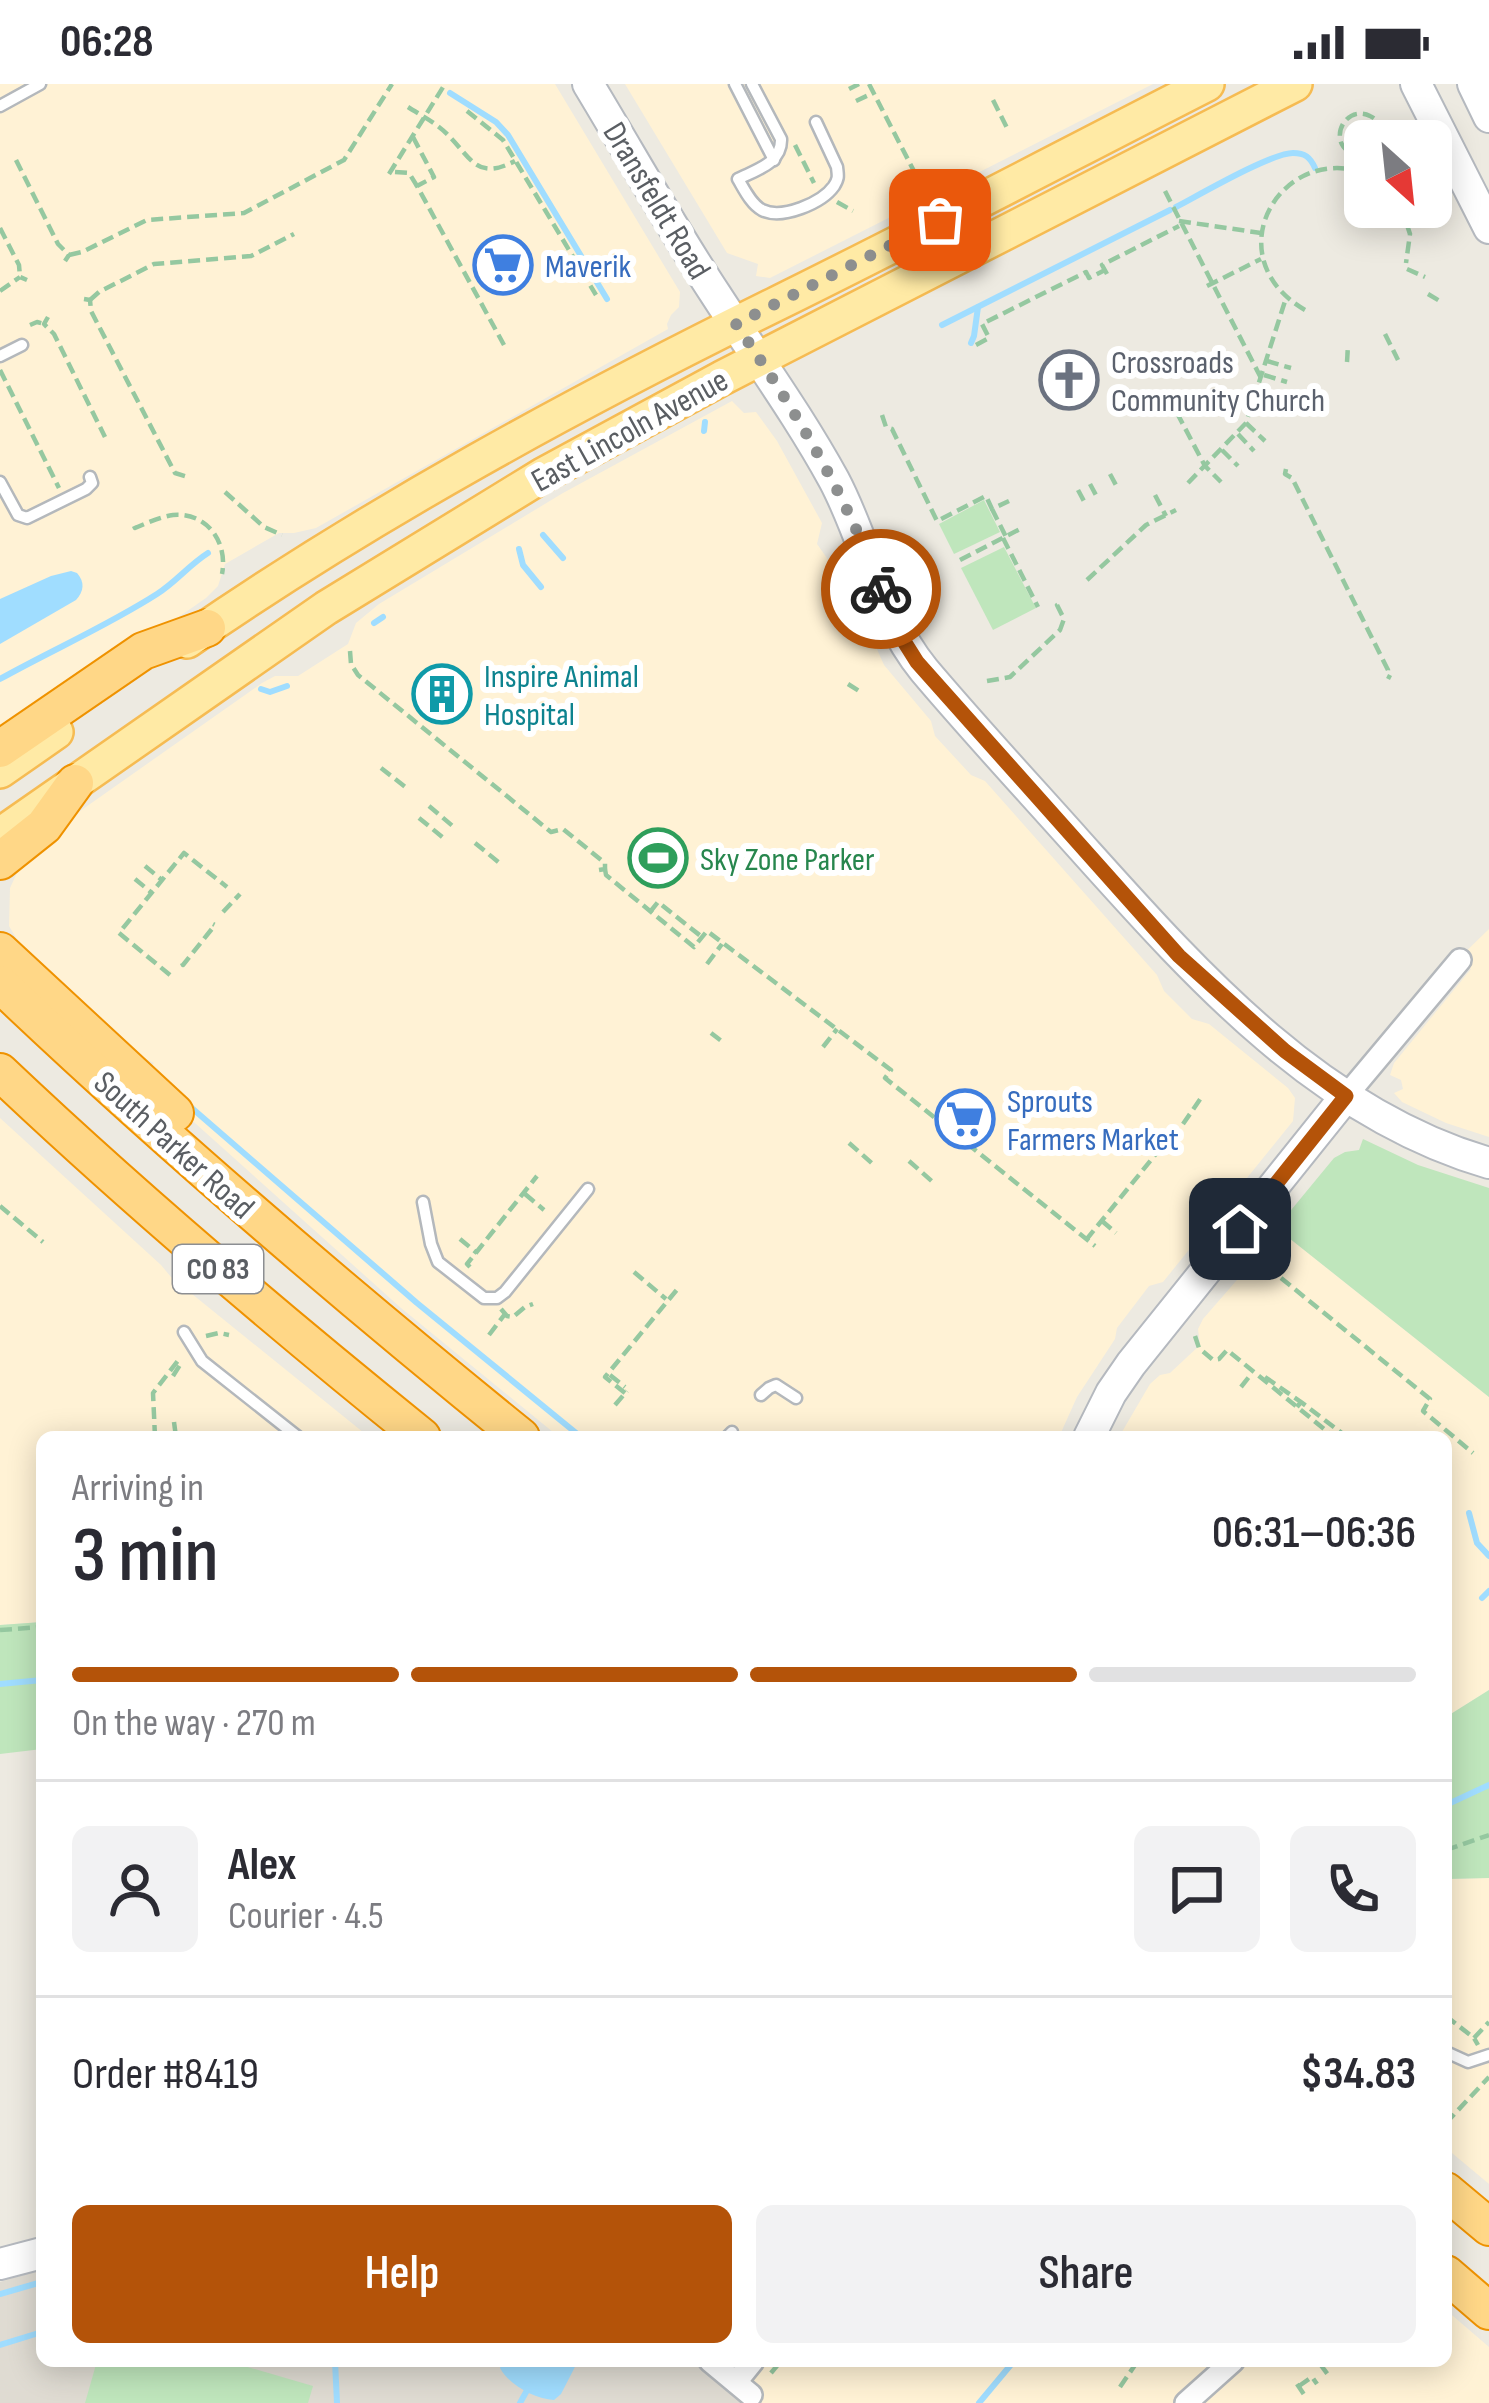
<!DOCTYPE html>
<html lang="en">
<head>
<meta charset="utf-8">
<style>
	:root { --surface:#fff; --page:#f2f2f3; --text:#2b2b33; --muted:#7c7c81; --line:#e1e1e2; --accent:#b45309 }
	body { margin:0; font-family:"Sofia Sans Condensed",sans-serif; background:var(--page); color:var(--text); height:100vh; display:flex; flex-direction:column; font-size:45px; white-space:nowrap }
	* { box-sizing:border-box; margin:0 }
	p { font-size:39px; color:var(--muted) }
	.icon { flex:none; width:66px; height:66px; fill:none; stroke:currentColor; stroke-width:2; stroke-linecap:round; stroke-linejoin:round }
	.map { position:relative; flex:1; overflow:hidden }
	.panel { position:absolute; left:36px; top:1347px; width:1416px; height:936px; display:flex; flex-direction:column; background:var(--surface); border-radius:18px; box-shadow:0 6px 30px #0003 }
	.panel>* { flex:none }
	.needle { width:78px; rotate:153deg }
	.tools { position:absolute; left:1344px; top:36px; display:grid; gap:24px }
	.tools a { display:grid; place-items:center; width:108px; height:108px; border-radius:18px; background:var(--surface); box-shadow:0 6px 30px #0003; font-size:60px }
	.pin { position:absolute; display:grid; place-items:center; width:102px; height:102px; color:#fff; margin:-51px; border-radius:24px; box-shadow:0 6px 18px #0006 }
	.courier { position:absolute; display:grid; place-items:center; width:120px; height:120px; margin:-60px; border:9px solid #b45309; border-radius:50%; background:#fff; color:#222; box-shadow:0 3px 15px #0007 }
	.summary em { font-style:normal; font-weight:600 }
	.summary div { display:flex; flex-direction:column-reverse }
	.summary { display:flex; align-items:center; justify-content:space-between; height:204px; padding:0 36px }
	h1 { font-size:78px; font-weight:600; line-height:90px }
	.bar { display:grid; grid-template-columns:repeat(4,1fr); gap:18px 12px; align-content:center; height:144px; padding:0 36px }
	.bar i { height:15px; border-radius:9px; background:var(--line) }
	.bar .active { background:var(--accent) }
	.bar p { grid-column:span 4 }
	.line { display:flex; align-items:center; gap:30px; padding:0 36px; border-top:3px solid var(--line) }
	.line div { flex:1 }
	.round { display:grid; place-items:center; flex:none; width:126px; height:126px; border-radius:18px; background:var(--page) }
	.button { display:flex; gap:24px; margin-top:auto; padding:24px 36px }
	.button a { flex:1; height:138px; border-radius:18px; background:var(--accent); color:#fff; font-size:48px; font-weight:600; line-height:138px; text-align:center }
	.button a+a { background:var(--page); color:var(--text) }
	.status { display:flex; justify-content:space-between; align-items:center; height:84px; padding:0 60px; background:var(--surface); direction:ltr }
	.status svg { height:33px; fill:currentColor }
	.map>svg:first-child { display:block }
	.commercial { fill:#fff2d5 }
	.education { fill:#dfdbd2 }
	.green { fill:#bfe6bc }
	.water { fill:#a0ddff }
	.lines { fill:none; stroke-linecap:round; stroke-linejoin:round }
	.stream { stroke:#a0ddff; stroke-width:6 }
	.lane-casing { stroke:#b4b8bc; stroke-width:15 }
	.street-casing { stroke:#b4b8bc; stroke-width:26 }
	.secondary-casing { stroke:#b5b9bf; stroke-width:34 }
	.primary-casing { stroke:#f6bb52; stroke-width:38 }
	.highway-casing { stroke:#ef9200; stroke-width:40 }
	.path { stroke:#95c8a0; stroke-width:4.5; stroke-dasharray:12 6; stroke-linecap:butt }
	.lane { stroke:#fff; stroke-width:10 }
	.street { stroke:#fff; stroke-width:21 }
	.secondary { stroke:#fff; stroke-width:30 }
	.primary { stroke:#ffeaa5; stroke-width:33 }
	.highway { stroke:#ffd787; stroke-width:36 }
	.done { stroke:#8d8f8f; stroke-width:12; stroke-dasharray:0 21.6 }
	.route { stroke:#b45309; stroke-width:15 }
	.labels { text-anchor:middle; stroke-width:12; stroke-linejoin:round; paint-order:stroke }
	.shield { fill:#fff; stroke:#8c8e92; stroke-width:3 }
	.shield-label { font-size:30px; font-weight:bold; fill:#5a5e63 }
	.street-label { font-size:33px; fill:#5a5e63; stroke:#fff }
	.shop-label { font-size:33px; fill:#366cbe; stroke:#fff; text-anchor:start }
	.worship-label { font-size:33px; fill:#5b616d; stroke:#fff; text-anchor:start }
	.culture-label { font-size:33px; fill:#0d838f; stroke:#fff; text-anchor:start }
	.leisure-label { font-size:33px; fill:#27864d; stroke:#fff; text-anchor:start }
</style>
</head>
<body>
<div class="status"><b>06:28</b><svg viewBox="0 0 49 12"><path d="M0 12V9h3v3zM5 12V6h3v6zM10 12V3h3v9zM15 12V0h3v12zM26 1h20v11H26zM47 4h2v5h-2z"/></svg></div>
<div class="map">
<svg width="1489" height="2319" viewBox="0 0 1489 2319">
	<rect width="100%" height="100%" fill="#edeae1"/>
	<g class="commercial">
		<path d="M0,0H555L680,208L679,223L671,231L667,240L668,245L599,284L316,444L294,449H279L225,480L218,502L206,514L0,657Z"/>
		<path d="M625,0H1153L770,194L756,192L758,180L727,169Z"/>
		<path d="M732,317L744,329L756,328L777,357L822,439L817,460L836,487L848,500L884,581L931,637L935,652L971,691L985,697L1157,891L1164,907L1192,935L1209,940L1288,1004L1295,1014L1293,1037L1163,1198L1149,1202L1117,1244L1115,1255L1077,1313L1059,1353H559L401,1224L147,996L142,992L154,979L138,971L80,918L18,857L9,842L10,804L29,763L262,599L275,592H298L348,560L356,539L379,520L563,409Z"/>
		<path d="M1489,845V1053L1446,1039L1402,1018L1394,1009L1403,1005L1401,996L1390,991L1394,979L1471,885L1459,874Z"/>
		<path d="M0,1034L161,1181L171,1193L369,1353H42V1538L0,1541Z"/>
		<path d="M1284,1150L1489,1313V1606L1446,1633V1353H1119L1150,1300L1160,1291L1170,1289L1200,1261L1198,1245L1203,1235L1243,1189L1252,1186L1277,1151Z"/>
		<path d="M1489,1794V2100L1446,2064V1795Z"/>
		<path d="M1446,2226L1489,2263V2319H744L693,2277H1446Z"/>
	</g>
	<path class="education" d="M42,2185V2277H693L744,2319H0V2198Z"/>
	<g class="green">
		<path d="M984,416L1000,448L954,470L939,440Z"/>
		<path d="M1004,463L1036,524L993,546L961,484Z"/>
		<path d="M1363,1055L1418,1081L1489,1104V1313L1284,1150L1287,1131L1334,1074L1345,1068L1359,1066Z"/>
		<path d="M42,1538V1665L0,1670V1541Z"/>
		<path d="M1489,1606V1794L1446,1795V1633Z"/>
		<path d="M97,2277H227L313,2302L308,2319H85Z"/>
	</g>
	<g class="water">
		<path d="M71,487L77,489C85,498 84,507 76,516L0,560V515L51,492Z"/>
		<path d="M503,2277H578L561,2310L554,2316C535,2315 509,2301 500,2284Z"/>
	</g>
	<g class="lines">
		<g class="stream">
			<path d="M450,9L496,38L508,51L607,215"/>
			<path d="M1176,123C1199,111 1271,69 1293,69C1305,69 1310,73 1315,84"/>
			<path d="M942,241L1170,126"/>
			<path d="M971,259L974,252L978,223"/>
			<path d="M704,347L705,338"/>
			<path d="M543,451L563,474"/>
			<path d="M519,465L523,481L541,503"/>
			<path d="M374,539L383,533"/>
			<path d="M0,595C52,566 107,542 157,510C176,498 189,481 208,469"/>
			<path d="M261,605L270,608L287,602"/>
			<path d="M186,1019L417,1219L581,1353"/>
			<path d="M1469,1429L1477,1459L1489,1472"/>
			<path d="M1482,1514L1489,1507"/>
			<path d="M0,1600L42,1596"/>
			<path d="M1446,1721L1489,1701"/>
			<path d="M0,2210L42,2198"/>
			<path d="M0,2261L42,2248"/>
			<path d="M335,2277L337,2319"/>
			<path d="M1144,2279L1148,2277"/>
			<path d="M520,2319L530,2301"/>
			<path d="M979,2319L1014,2277"/>
		</g>
		<g class="lane-casing">
			<g id="lane">
				<path d="M735,0L774,76"/>
				<path d="M752,0L781,55C782,79 756,86 738,95C744,105 751,120 762,126C782,136 822,119 834,102C839,94 838,92 837,83L816,38"/>
				<path d="M0,22L40,0"/>
				<path d="M0,272L22,261"/>
				<path d="M0,398L18,431L27,434L86,405L92,399L90,393"/>
				<path d="M423,1118L431,1160L438,1178L484,1214H497L505,1208L588,1105"/>
				<path d="M184,1248L202,1277L298,1353"/>
				<path d="M761,1311L769,1304L776,1301L796,1314"/>
				<path d="M727,1353L732,1348"/>
				<path d="M1446,1968L1468,1978L1489,1971"/>
			</g>
		</g>
		<g class="street-casing">
			<g id="street">
				<path d="M1346,1012L1460,876"/>
				<path d="M710,2277L751,2311"/>
				<path d="M736,2298L753,2277"/>
				<path d="M1186,2319L1233,2277"/>
			</g>
		</g>
		<g class="secondary-casing">
			<g id="secondary">
				<path d="M588,0C631,71 671,143 716,211C756,273 799,332 834,396C867,458 879,531 924,586C973,644 1025,700 1076,757C1192,886 1316,1029 1489,1079"/>
				<path d="M1416,0L1489,144"/>
				<path d="M1473,0L1489,33"/>
				<path d="M1089,1353L1111,1309L1131,1280L1346,1012"/>
				<path d="M0,2180L42,2169"/>
			</g>
		</g>
		<g class="primary-casing">
			<g id="primary">
				<path d="M187,557C374,428 575,319 778,219C922,148 1064,73 1207,0"/>
				<path d="M0,687L56,648"/>
				<path d="M0,751L326,524L543,391L722,294L1295,0"/>
			</g>
		</g>
		<g class="highway-casing">
			<g id="highway">
				<path d="M0,665L143,567L207,544"/>
				<path d="M0,777L44,742L75,699"/>
				<path d="M0,867L175,1029"/>
				<path d="M0,900C167,1059 342,1208 521,1353"/>
				<path d="M0,988C135,1116 277,1236 422,1353"/>
				<path d="M1446,2107L1489,2143"/>
				<path d="M1446,2190L1489,2227"/>
			</g>
		</g>
		<g class="path">
			<path d="M869,0L918,95"/>
			<path d="M849,5L859,0"/>
			<path d="M993,16L1009,48"/>
			<path d="M856,17L873,9"/>
			<path d="M408,23C422,32 438,40 449,52C473,77 478,96 515,77"/>
			<path d="M467,27L503,56L596,211"/>
			<path d="M413,53L434,93L417,102L504,261"/>
			<path d="M795,61L814,99"/>
			<path d="M1365,72C1322,70 1341,18 1370,32C1381,37 1382,46 1382,57"/>
			<path d="M16,76L58,160L69,171L65,177"/>
			<path d="M395,88L409,89L417,102"/>
			<path d="M389,90L445,0"/>
			<path d="M1165,107L1261,294"/>
			<path d="M1431,109L1442,104"/>
			<path d="M837,118L853,127"/>
			<path d="M1401,123L1410,150L1406,179"/>
			<path d="M1179,137L1261,149"/>
			<path d="M0,144L19,181L20,193L27,196"/>
			<path d="M69,171L82,168L147,136L244,129L344,76L392,0"/>
			<path d="M1407,185L1425,193"/>
			<path d="M1107,190L1102,181L1179,142"/>
			<path d="M1207,202L1261,175"/>
			<path d="M0,207L20,193"/>
			<path d="M1428,210L1443,219"/>
			<path d="M84,215L90,216L91,227L175,389L188,393"/>
			<path d="M90,216L99,208L154,180L251,172L294,150"/>
			<path d="M1305,226C1214,173 1280,59 1365,89"/>
			<path d="M48,233L44,240L54,250L105,353"/>
			<path d="M30,241L37,238L44,240"/>
			<path d="M1385,250L1398,276"/>
			<path d="M976,261L989,254L982,240L1086,188L1089,194L1105,186"/>
			<path d="M1267,277L1291,284"/>
			<path d="M1347,278L1348,261"/>
			<path d="M0,286L59,404"/>
			<path d="M1264,291L1287,298"/>
			<path d="M1260,306L1283,312"/>
			<path d="M1252,320L1279,326"/>
			<path d="M1177,329L1205,382L1221,398"/>
			<path d="M882,331L886,343L892,345L937,437L986,412L992,425L1009,417"/>
			<path d="M1246,339L1265,357"/>
			<path d="M1238,350L1254,367"/>
			<path d="M1222,366L1238,382"/>
			<path d="M1286,385L1285,390L1292,394L1388,586L1387,592L1391,594"/>
			<path d="M1110,390L1117,403"/>
			<path d="M1188,399L1246,339L1286,214"/>
			<path d="M1090,400L1097,413"/>
			<path d="M1078,406L1085,419"/>
			<path d="M225,408L264,443L282,451"/>
			<path d="M1155,411L1166,432"/>
			<path d="M992,425L1006,453"/>
			<path d="M134,442L135,444C147,439 160,433 173,431C208,428 228,459 222,490"/>
			<path d="M1003,454L1038,523"/>
			<path d="M960,476L1022,444"/>
			<path d="M1087,496L1146,441L1176,426"/>
			<path d="M350,567L351,580L358,591L551,748L563,745L605,779V785L599,786"/>
			<path d="M987,597L1010,593L1060,546L1064,535L1057,521L1060,519"/>
			<path d="M848,600L859,607"/>
			<path d="M381,684L408,705"/>
			<path d="M429,722L455,744"/>
			<path d="M419,734L446,756"/>
			<path d="M475,759L502,781"/>
			<path d="M145,782L162,796"/>
			<path d="M605,785L606,791L694,863L707,847L891,986L885,994L1095,1162"/>
			<path d="M135,795L152,809"/>
			<path d="M223,828L240,810"/>
			<path d="M650,828L658,818L702,853"/>
			<path d="M182,879L183,881L215,841L213,840"/>
			<path d="M707,880L722,860"/>
			<path d="M170,891L119,849L184,769L227,803"/>
			<path d="M711,949L724,959"/>
			<path d="M823,963L837,945"/>
			<path d="M1183,1040L1201,1014L1199,1013"/>
			<path d="M849,1059L874,1081"/>
			<path d="M909,1077L934,1099"/>
			<path d="M525,1110L544,1126"/>
			<path d="M0,1122L43,1158"/>
			<path d="M1102,1137L1116,1149"/>
			<path d="M460,1155L477,1169"/>
			<path d="M1086,1156L1173,1049L1171,1048"/>
			<path d="M470,1183L467,1180L537,1092"/>
			<path d="M634,1188L666,1215"/>
			<path d="M1281,1194L1430,1315L1423,1327L1473,1369"/>
			<path d="M501,1225L507,1232L513,1233L525,1223L533,1220"/>
			<path d="M489,1251L505,1230"/>
			<path d="M206,1252L219,1249L229,1251"/>
			<path d="M1195,1252L1199,1264L1213,1276L1219,1275L1227,1266L1334,1353"/>
			<path d="M610,1291L625,1303"/>
			<path d="M173,1292L180,1281L176,1279"/>
			<path d="M1265,1293L1301,1318"/>
			<path d="M1241,1303L1252,1289"/>
			<path d="M625,1309L605,1293L680,1202"/>
			<path d="M615,1321L627,1307"/>
			<path d="M1297,1323L1301,1318L1347,1353"/>
			<path d="M174,1338L176,1353"/>
			<path d="M155,1353L153,1309L180,1274"/>
			<path d="M0,1546L42,1543"/>
			<path d="M1446,1766L1489,1751"/>
			<path d="M1446,1932L1474,1954L1478,1961"/>
			<path d="M1474,1954L1489,1938"/>
			<path d="M1446,2039L1489,1993"/>
			<path d="M1320,2280L1329,2292"/>
			<path d="M771,2289L781,2277"/>
			<path d="M1297,2300L1305,2312"/>
			<path d="M1299,2302L1312,2293L1317,2300"/>
			<path d="M1120,2303L1135,2281"/>
		</g>
		<use href="#lane" class="lane"/>
		<use href="#street" class="street"/>
		<use href="#secondary" class="secondary"/>
		<use href="#primary" class="primary"/>
		<use href="#highway" class="highway"/>
	</g>
	<g class="lines">
		<path class="done" d="M881,505C845,409 794,324 736,240L940,136"/>
		<path class="route" d="M881,505L895,543L917,578L1179,872L1285,967L1346,1012L1240,1145"/>
	</g>
	<defs>
		<g id="supermarket-ring" transform="scale(3)"><circle r="9.5" fill="#fff" stroke="#3f7fe0" stroke-width="1.5"/><path d="M-6-5.5h2.5l.6 2H6L4.5 2H-2.5L-4.4-4H-6ZM-1.5 3.2a1.3 1.3 0 1 0 .1 0ZM3 3.2a1.3 1.3 0 1 0 .1 0Z" fill="#3f7fe0"/></g>
		<g id="church-ring" transform="scale(3)"><circle r="9.5" fill="#fff" stroke="#6b7280" stroke-width="1.5"/><path d="M-1.2-6h2.4v3.5h3.3v2.4h-3.3V6h-2.4V-.1h-3.3v-2.4h3.3Z" fill="#6b7280"/></g>
		<g id="building-ring" transform="scale(3)"><circle r="9.5" fill="#fff" stroke="#0f9aa8" stroke-width="1.5"/><path d="M-4-6H4V6H1V3H-1V6H-4ZM-2.5-4.3h1.7v1.8h-1.7ZM.8-4.3h1.7v1.8H.8ZM-2.5-1h1.7V.8h-1.7ZM.8-1h1.7V.8H.8Z" fill="#0f9aa8"/></g>
		<g id="stadium-ring" transform="scale(3)"><circle r="9.5" fill="#fff" stroke="#2e9e5b" stroke-width="1.5"/><path d="M0-5a6.5 5 0 1 0 0 10a6.5 5 0 1 0 0-10ZM-3.5-1.8h7v3.6h-7Z" fill="#2e9e5b"/></g>
	</defs>
	<g fill-rule="evenodd">
		<use href="#supermarket-ring" x="503" y="181"/>
		<use href="#church-ring" x="1069" y="296"/>
		<use href="#building-ring" x="442" y="610"/>
		<use href="#stadium-ring" x="658" y="774"/>
		<use href="#supermarket-ring" x="965" y="1035"/>
	</g>
	<g class="labels">
		<rect class="shield" x="173" y="1161" width="90" height="48" rx="9"/>
		<g class="shield-label">
			<text x="218" y="1195">CO 83</text>
		</g>
		<g class="street-label">
			<text transform="translate(658 116) rotate(59)" y="12">Dransfeldt Road</text>
			<text transform="translate(629 345) rotate(-29)" y="12">East Lincoln Avenue</text>
			<text transform="translate(175 1060) rotate(42)" y="12">South Parker Road</text>
		</g>
		<g class="shop-label">
			<text x="545" y="193">Maverik</text>
			<text x="1007" y="1028">Sprouts<tspan x="1007" dy="38">Farmers Market</tspan></text>
		</g>
		<g class="worship-label">
			<text x="1111" y="289">Crossroads<tspan x="1111" dy="38">Community Church</tspan></text>
		</g>
		<g class="culture-label">
			<text x="484" y="603">Inspire Animal<tspan x="484" dy="38">Hospital</tspan></text>
		</g>
		<g class="leisure-label">
			<text x="700" y="786">Sky Zone Parker</text>
		</g>
	</g>
</svg>
<div class="tools">
<a><svg class="needle" viewBox="-14 -14 28 28"><path d="M0-13l5 13h-10z" fill="#e53935"/><path d="M0 13l5-13h-10z" fill="#7c7c81"/></svg></a>
</div>
<div class="pin" style="left:940px;top:136px;background:#ea580c"><svg class="icon" aria-label="bag" viewBox="0 0 24 24"><path d="M5 8h14l-1 12H6zM9 8a3 3 0 0 1 6 0"/></svg></div>
<div class="pin" style="left:1240px;top:1145px;background:#1f2937"><svg class="icon" aria-label="home" viewBox="0 0 24 24"><path d="M3 11l9-7 9 7M6 9v11h12V9"/></svg></div>
<div class="courier" style="left:881px;top:505px"><svg class="icon" aria-label="bike" viewBox="0 0 24 24"><circle cx="6" cy="16" r="4"/><circle cx="18" cy="16" r="4"/><path d="M6 16l4-8h5l3 8M10 8l3 8H6M13 5h3"/></svg></div>
<section class="panel">
<div class="summary"><div><h1>3 min</h1><p>Arriving in</p></div><em>06:31–06:36</em></div>
<div class="bar"><i class="active"></i><i class="active"></i><i class="active"></i><i></i><p>On the way · 270 m</p></div>
<div class="line" style="height:216px"><a class="round"><svg class="icon" aria-label="person" viewBox="0 0 24 24"><circle cx="12" cy="8" r="4"/><path d="M4 21q1-7 8-7t8 7"/></svg></a><div><b>Alex</b><p>Courier · 4.5</p></div><a class="round"><svg class="icon" aria-label="chat" viewBox="0 0 24 24"><path d="M4 5h16v11H9l-5 4z"/></svg></a><a class="round"><svg class="icon" aria-label="phone" viewBox="0 0 24 24"><path d="M5 4h4l2 5-3 2q2 4 5 5l2-3 5 2v4C11 20 4 13 5 4z"/></svg></a></div>
<div class="line" style="height:156px"><div>Order #8419</div><b>$34.83</b></div>
<div class="button"><a>Help</a><a>Share</a></div>
</section>
</div>
</body>
</html>
